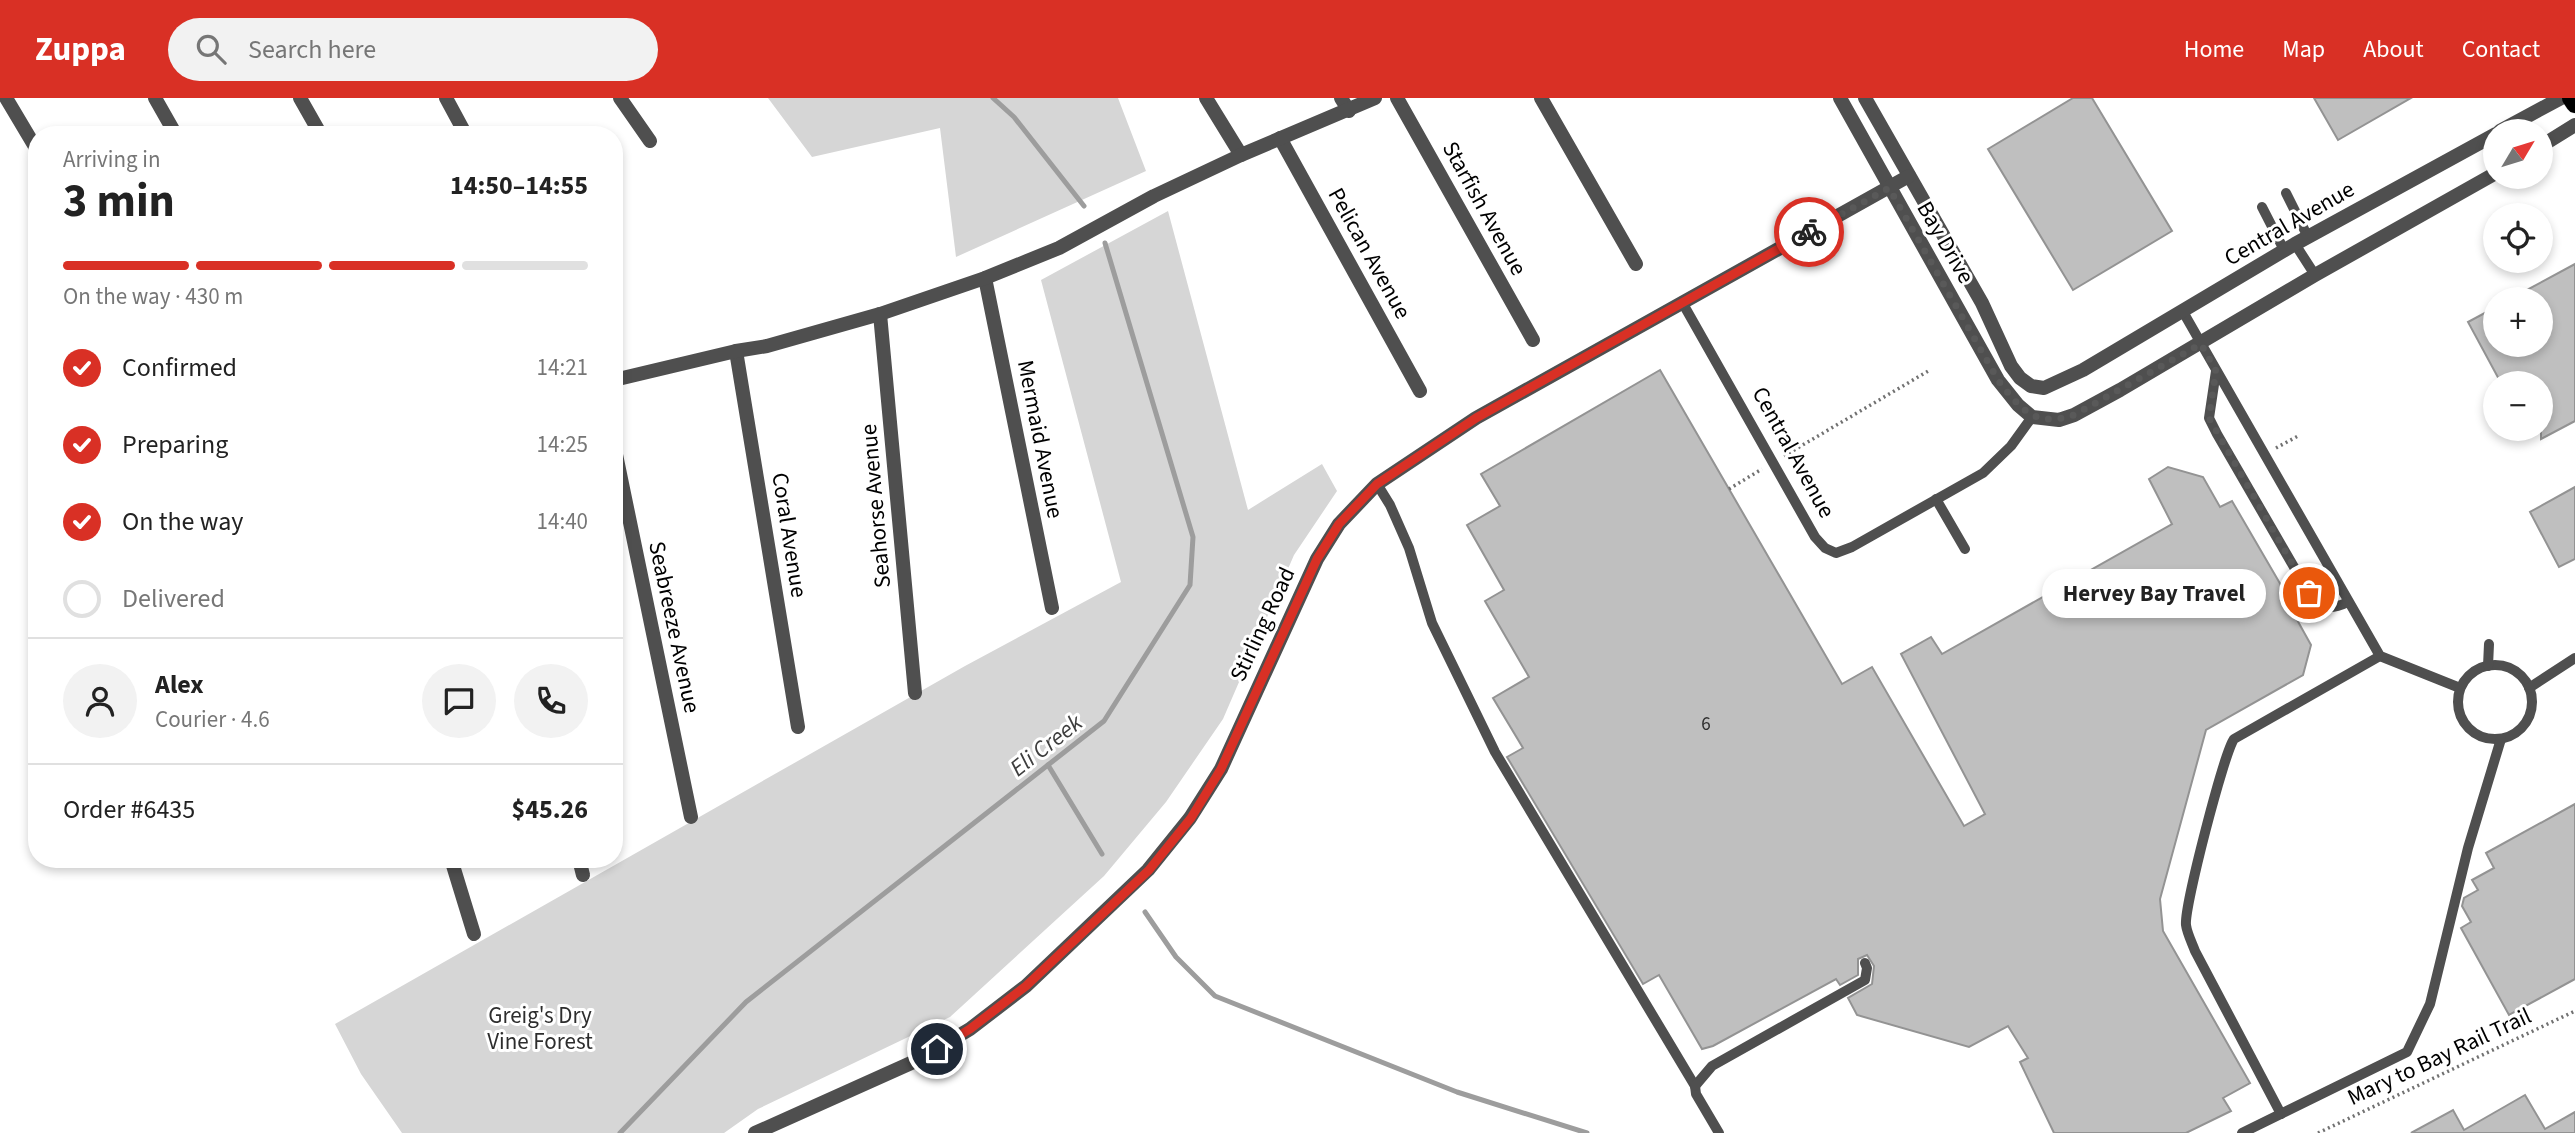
<!DOCTYPE html>
<html lang="en">
<head>
<meta charset="utf-8">
<style>
	:root { --surface:#fff; --page:#f2f2f2; --text:#222; --muted:#767676; --line:#e0e0e0; --accent:#d93025 }
	body { margin:0; font-family:"Source Sans 3",sans-serif; background:var(--page); color:var(--text); height:100vh; display:flex; flex-direction:column; font-size:26px; white-space:nowrap }
	* { box-sizing:border-box; margin:0 }
	p { font-size:23px; color:var(--muted) }
	.icon { flex:none; width:38px; height:38px; fill:none; stroke:currentColor; stroke-width:2; stroke-linecap:round; stroke-linejoin:round }
	.map { position:relative; flex:1; overflow:hidden }
	.panel { position:absolute; left:28px; top:28px; width:595px; height:742px; display:flex; flex-direction:column; background:var(--surface); border-radius:28px; box-shadow:0 4px 10px #0003 }
	.panel>* { flex:none }
	.needle { width:46px; rotate:52deg }
	.fabs { position:absolute; left:2483px; top:21px; display:grid; gap:14px }
	.fabs a { display:grid; place-items:center; width:70px; height:70px; border-radius:50%; background:var(--surface); box-shadow:0 4px 10px #0003; font-size:35px }
	.pin { position:absolute; display:grid; place-items:center; width:60px; height:60px; color:#fff; margin:-30px; border:4px solid #fff; border-radius:50%; box-shadow:0 2px 7px #0007 }
	.courier { position:absolute; display:grid; place-items:center; width:70px; height:70px; margin:-35px; border:5px solid #d93025; border-radius:50%; background:#fff; color:#222; box-shadow:0 2px 9px #0007 }
	.bubble { position:absolute; height:49px; border-radius:24px; background:var(--surface); box-shadow:0 4px 10px #0003; font-size:23px; font-weight:700; line-height:49px; text-align:center }
	.summary em { font-style:normal; font-weight:700 }
	.summary div { display:flex; flex-direction:column-reverse }
	.summary { display:flex; align-items:center; justify-content:space-between; height:119px; padding:0 35px }
	h1 { font-size:46px; font-weight:700; line-height:52px }
	.bar { display:grid; grid-template-columns:repeat(4,1fr); gap:10px 7px; align-content:center; height:84px; padding:0 35px }
	.bar i { height:9px; border-radius:5px; background:var(--line) }
	.bar .selected { background:var(--accent) }
	.bar p { grid-column:span 4 }
	.line { display:flex; align-items:center; gap:18px; padding:0 35px; border-top:2px solid var(--line) }
	.line div { flex:1 }
	.round { display:grid; place-items:center; flex:none; width:74px; height:74px; border-radius:37px; background:var(--page) }
	ol { padding:0 35px; list-style:none }
	li { display:flex; align-items:center; gap:21px; height:77px }
	li p { margin-inline-start:auto }
	li .icon { padding:7px; border-radius:50%; background:var(--accent); color:#fff; stroke-width:4 }
	li:last-child { color:var(--muted) }
	li i { width:38px; height:38px; border:4px solid var(--line); border-radius:50% }
	header { display:flex; align-items:center; gap:42px; box-sizing:border-box; height:98px; padding:0 35px; background:var(--accent); color:#fff }
	header strong { font-size:33px }
	nav { display:flex; gap:38px; margin-inline-start:auto; font-size:24px }
	.search { width:490px; height:63px; background:var(--page); display:flex; align-items:center; gap:18px; box-sizing:border-box; padding:0 24px; border-radius:38px; color:var(--muted); font-size:26px }
	.map>svg:first-child { display:block }
	.green { fill:#d6d6d6 }
	.lines { fill:none; stroke-linecap:round; stroke-linejoin:round }
	.stream { stroke:#9d9d9d; stroke-width:5 }
	.building { fill:#bfbfbf; stroke:#939393; stroke-width:2 }
	.primary-casing { stroke:#dbdbdb; stroke-width:19 }
	.path { stroke:#717171; stroke-width:3.5; stroke-dasharray:2 3.5; stroke-linecap:butt }
	.service { stroke:#4f4f4f; stroke-width:10 }
	.minor { stroke:#4f4f4f; stroke-width:14 }
	.primary { stroke:#000; stroke-width:18 }
	.done { stroke:#595959; stroke-width:7; stroke-dasharray:0 12.6 }
	.route { stroke:#d93025; stroke-width:9 }
	.labels { text-anchor:middle; stroke-width:6; stroke-linejoin:round; paint-order:stroke }
	.number-label { font-size:19px; fill:#303030 }
	.street-label { font-size:23px; fill:#000; stroke:#fff }
	.park-label { font-size:23px; fill:#2d2d2d; stroke:#fff }
	.water-label { font-size:24px; font-style:italic; fill:#3e3e3e; stroke:#fff }
</style>
</head>
<body>
<header>
<strong>Zuppa</strong>
<div class="search"><svg class="icon" aria-label="search" viewBox="0 0 24 24"><circle cx="10" cy="10" r="6"/><path d="M15 15l6 6"/></svg>Search here</div>
<nav><a>Home</a><a>Map</a><a>About</a><a>Contact</a></nav>
</header>
<div class="map">
<svg width="2575" height="1035" viewBox="0 0 2575 1035">
	<rect width="100%" height="100%" fill="#fff"/>
	<g class="green">
		<path d="M768,0H1118L1146,73L956,159L940,30L812,59Z"/>
		<path d="M1168,113L1248,412L1322,366L1337,393L1294,457L1223,621L1166,704L1104,778L950,919L758,1011L724,1035H402L361,976L335,926L965,568L1121,484L1041,182Z"/>
	</g>
	<g class="lines">
		<g class="stream">
			<path d="M993,0L1014,19L1084,108"/>
			<path d="M1048,667L1102,756"/>
			<path d="M1145,814L1176,859L1215,898L1457,994L1587,1035"/>
			<path d="M620,1035L746,904L1104,623L1190,487L1193,439L1105,145"/>
		</g>
	</g>
	<g class="building">
		<path d="M2073,0H2092L2172,133L2073,192L1988,51Z"/>
		<path d="M2314,0H2411L2338,42Z"/>
		<path d="M2575,166V323L2541,341V285H2501L2468,224L2496,209V247H2541V201H2510Z"/>
		<path d="M1660,272L1842,586L1872,569L1964,728L1985,716L1901,556L1931,539L1942,556L2172,426L2149,381L2168,369L2203,379L2220,409L2232,403L2289,501L2286,502L2311,547L2303,577L2206,632L2160,801L2163,833L2250,985L2223,1000L2231,1013L2186,1035H2054L2020,964L2028,960L2008,928L1969,949L1857,917L1848,900L1872,886L1874,868L1867,857L1858,861V877L1840,887L1836,881L1713,948L1702,951L1659,877L1643,886L1507,659L1523,650L1493,600L1529,579L1485,503L1504,492L1467,427L1500,408L1481,376Z"/>
		<path d="M2575,389V461L2559,469L2530,414Z"/>
		<path d="M2575,706V881L2509,917L2461,830L2471,824L2462,808L2464,800L2478,792L2472,782L2494,770L2486,755Z"/>
		<path d="M2525,997L2545,1031L2575,1014V1035H2411L2453,1012L2464,1032Z"/>
	</g>
	<g class="lines">
		<g class="primary-casing">
			<path id="primary" d="M2571,0L2575,6"/>
		</g>
		<g class="path">
			<path d="M2276,350L2298,338"/>
			<path d="M1784,358L1930,272"/>
			<path d="M1729,391L1762,371"/>
			<path d="M2318,1035L2575,913"/>
		</g>
		<g class="service">
			<path d="M2286,95L2308,139"/>
			<path d="M2262,109L2284,152"/>
			<path d="M2295,146L2315,177"/>
			<path d="M1682,204L1815,439L1825,450L1836,455L1852,449L1983,375L2011,348L2032,319"/>
			<path d="M2182,212L2380,558L2460,590"/>
			<path d="M2216,273L2209,320L2217,336L2309,495C2323,511 2329,513 2348,504"/>
			<path d="M1377,386L1390,407L1409,450L1432,525L1495,654L1695,988L1696,996L1719,1035"/>
			<path d="M1936,401L1965,451"/>
			<circle cx="2495" cy="604" r="37"/>
			<path d="M2488,568L2489,546"/>
			<path d="M2529,590L2575,560"/>
			<path d="M1695,988L1712,968L1865,882L1867,870L1865,865"/>
			<path d="M2281,1016L2195,853C2192,845 2187,835 2186,827C2184,809 2224,655 2234,641L2380,558"/>
			<path d="M2242,1035L2407,954L2430,906L2468,750L2501,641"/>
		</g>
		<g class="minor">
			<path d="M6,0L37,52"/>
			<path d="M155,0L176,37"/>
			<path d="M300,0L321,37"/>
			<path d="M446,0L466,37"/>
			<path d="M620,0L650,43"/>
			<path d="M1206,0L1241,57"/>
			<path d="M1341,0L1349,13"/>
			<path d="M1397,0L1533,242"/>
			<path d="M1541,0L1636,166"/>
			<path d="M1840,0L1998,282L2018,307L2032,319L2059,322L2074,317L2120,292L2315,177L2496,75"/>
			<path d="M1865,0L1982,205L2011,268L2020,280L2031,288L2044,290L2083,272L2295,146L2496,36"/>
			<path d="M2500,33L2561,0"/>
			<path d="M1280,40L1420,293"/>
			<path d="M2541,48L2575,27"/>
			<path d="M985,180L1052,510"/>
			<path d="M880,216L915,595"/>
			<path d="M736,253L798,629"/>
			<path d="M614,282L736,253L767,248L880,216L985,180L1059,150L1154,98L1241,57L1375,0"/>
			<path d="M614,347L691,719"/>
			<path d="M451,761L474,836"/>
			<path d="M579,761L583,777"/>
			<path d="M755,1035L920,961L970,931L1026,888L1148,772L1190,720L1221,671L1317,461L1339,426L1377,386L1476,320L1909,78"/>
		</g>
		<use href="#primary" class="primary"/>
	</g>
	<g class="lines">
		<path class="done" d="M1809,134L1889,90L1998,282C2020,311 2035,330 2074,317L2201,246L2216,273L2209,320L2309,495"/>
		<path class="route" d="M937,951L970,931L1026,888L1149,772L1191,720L1221,671L1317,461L1339,426L1377,386L1476,320L1809,134"/>
	</g>
	<g class="labels">
		<g class="number-label">
			<text x="1706" y="632">6</text>
		</g>
		<g class="street-label">
			<text transform="translate(1485 110) rotate(61)" y="8">Starfish Avenue</text>
			<text transform="translate(2289 125) rotate(-30)" y="8">Central Avenue</text>
			<text transform="translate(1946 144) rotate(60)" y="8">Bay Drive</text>
			<text transform="translate(1370 155) rotate(61)" y="8">Pelican Avenue</text>
			<text transform="translate(1041 341) rotate(79)" y="8">Mermaid Avenue</text>
			<text transform="translate(1794 354) rotate(61)" y="8">Central Avenue</text>
			<text transform="translate(875 408) rotate(-95)" y="8">Seahorse Avenue</text>
			<text transform="translate(790 437) rotate(81)" y="8">Coral Avenue</text>
			<text transform="translate(1262 526) rotate(-65)" y="8">Stirling Road</text>
			<text transform="translate(675 529) rotate(78)" y="8">Seabreeze Avenue</text>
			<text transform="translate(2439 958) rotate(-25)" y="8">Mary to Bay Rail Trail</text>
		</g>
		<g class="park-label">
			<text x="540" y="925">Greig's Dry<tspan x="540" dy="26">Vine Forest</tspan></text>
		</g>
		<g class="water-label">
			<text transform="translate(1046 647) rotate(-38)" y="8">Eli Creek</text>
		</g>
	</g>
</svg>
<div class="fabs">
<a><svg class="needle" viewBox="-14 -14 28 28"><path d="M0-13l5 13h-10z" fill="#e53935"/><path d="M0 13l5-13h-10z" fill="#767676"/></svg></a>
<a><svg class="icon" aria-label="locate" viewBox="0 0 24 24"><circle cx="12" cy="12" r="6"/><path d="M12 2v4M12 18v4M2 12h4M18 12h4"/></svg></a>
<a>+</a>
<a>−</a>
</div>
<div class="pin" style="left:2309px;top:495px;background:#ea580c"><svg class="icon" aria-label="bag" viewBox="0 0 24 24"><path d="M5 8h14l-1 12H6zM9 8a3 3 0 0 1 6 0"/></svg></div>
<div class="pin" style="left:937px;top:951px;background:#1f2937"><svg class="icon" aria-label="home" viewBox="0 0 24 24"><path d="M3 11l9-7 9 7M6 9v11h12V9"/></svg></div>
<div class="courier" style="left:1809px;top:134px"><svg class="icon" aria-label="bike" viewBox="0 0 24 24"><circle cx="6" cy="16" r="4"/><circle cx="18" cy="16" r="4"/><path d="M6 16l4-8h5l3 8M10 8l3 8H6M13 5h3"/></svg></div>
<div class="bubble" style="left:2042px;top:471px;width:224px">Hervey Bay Travel</div>
<section class="panel">
<div class="summary"><div><h1>3 min</h1><p>Arriving in</p></div><em>14:50–14:55</em></div>
<div class="bar"><i class="selected"></i><i class="selected"></i><i class="selected"></i><i></i><p>On the way · 430 m</p></div>
<ol>
<li><svg class="icon" aria-label="check" viewBox="0 0 24 24"><path d="M5 12l5 5 9-10"/></svg>Confirmed<p>14:21</p></li>
<li><svg class="icon" aria-label="check" viewBox="0 0 24 24"><path d="M5 12l5 5 9-10"/></svg>Preparing<p>14:25</p></li>
<li><svg class="icon" aria-label="check" viewBox="0 0 24 24"><path d="M5 12l5 5 9-10"/></svg>On the way<p>14:40</p></li>
<li><i></i>Delivered</li>
</ol>
<div class="line" style="height:126px"><a class="round"><svg class="icon" aria-label="person" viewBox="0 0 24 24"><circle cx="12" cy="8" r="4"/><path d="M4 21q1-7 8-7t8 7"/></svg></a><div><b>Alex</b><p>Courier · 4.6</p></div><a class="round"><svg class="icon" aria-label="chat" viewBox="0 0 24 24"><path d="M4 5h16v11H9l-5 4z"/></svg></a><a class="round"><svg class="icon" aria-label="phone" viewBox="0 0 24 24"><path d="M5 4h4l2 5-3 2q2 4 5 5l2-3 5 2v4C11 20 4 13 5 4z"/></svg></a></div>
<div class="line" style="height:91px"><div>Order #6435</div><b>$45.26</b></div>
</section>
</div>
</body>
</html>
